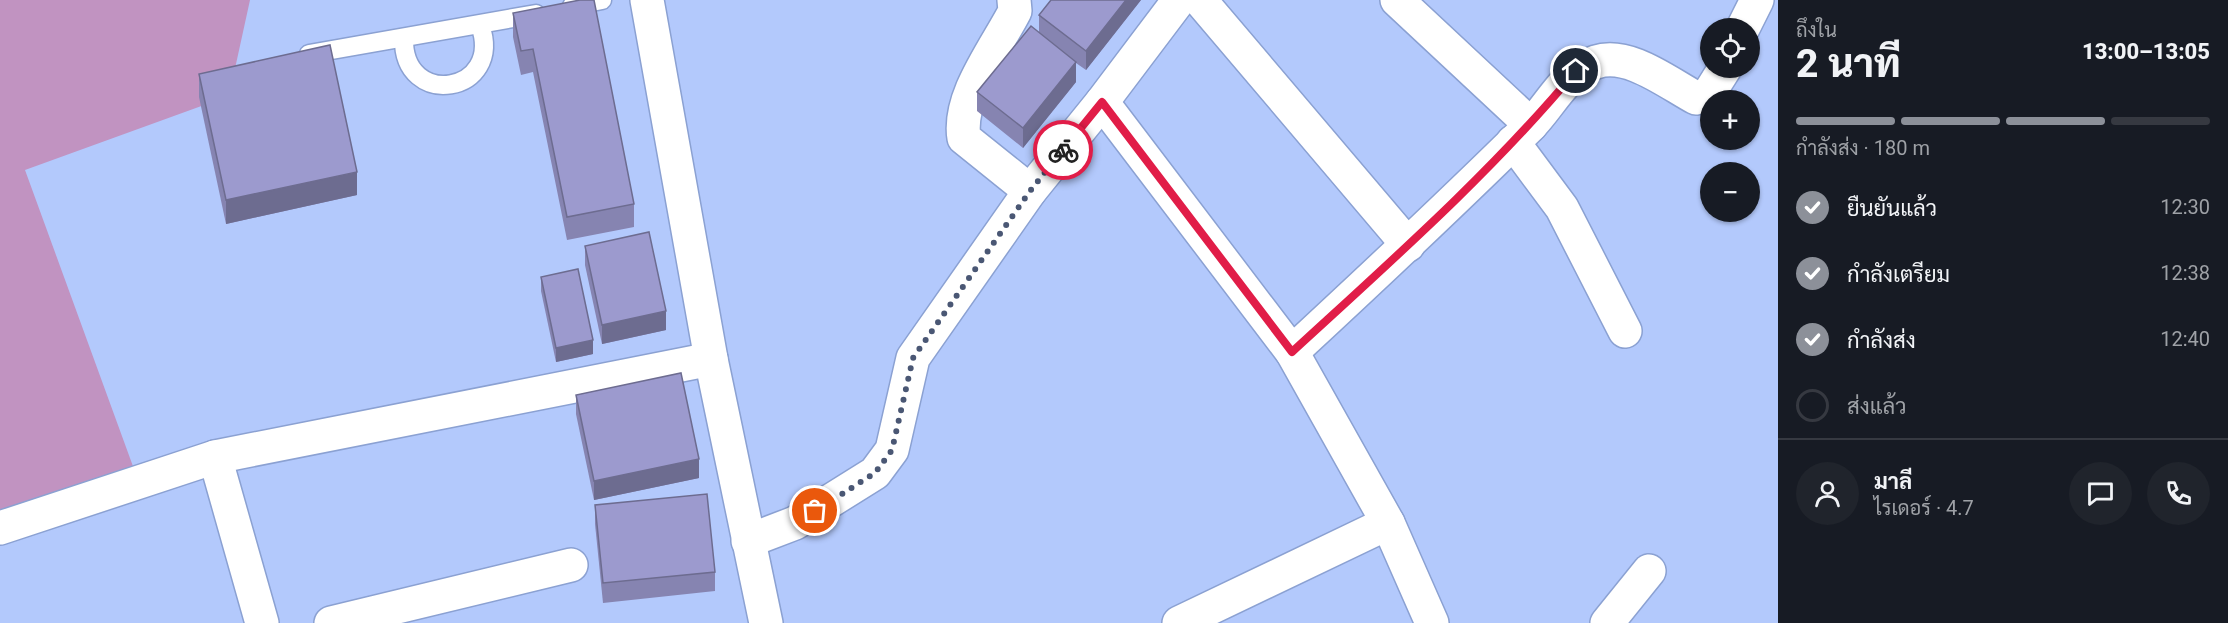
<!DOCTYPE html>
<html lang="th">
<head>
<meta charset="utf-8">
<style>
	:root { --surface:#171b24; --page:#20242c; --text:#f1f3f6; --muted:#9ea1a6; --line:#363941; --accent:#8c9099 }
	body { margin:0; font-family:Roboto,Sarabun,sans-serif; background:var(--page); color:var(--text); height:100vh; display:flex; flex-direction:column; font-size:22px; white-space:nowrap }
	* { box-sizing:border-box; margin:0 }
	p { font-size:20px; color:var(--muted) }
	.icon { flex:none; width:33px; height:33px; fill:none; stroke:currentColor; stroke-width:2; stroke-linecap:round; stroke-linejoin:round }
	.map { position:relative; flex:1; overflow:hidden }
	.details { display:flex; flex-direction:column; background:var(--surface); width:450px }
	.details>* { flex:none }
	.controls { position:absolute; left:1700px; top:18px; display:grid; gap:12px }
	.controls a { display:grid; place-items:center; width:60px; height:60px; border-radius:50%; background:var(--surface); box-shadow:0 2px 4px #0004; font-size:30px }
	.pin { position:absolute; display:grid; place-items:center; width:51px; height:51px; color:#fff; margin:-26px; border:3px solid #fff; border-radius:50%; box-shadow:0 2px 6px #0007 }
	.courier { position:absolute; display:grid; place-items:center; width:60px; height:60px; margin:-30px; border:4px solid #e11d48; border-radius:50%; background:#fff; color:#222; box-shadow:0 2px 8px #0007 }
	.summary em { font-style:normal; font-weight:800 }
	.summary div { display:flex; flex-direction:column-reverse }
	.summary { display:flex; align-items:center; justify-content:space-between; height:102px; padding:0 18px }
	h1 { font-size:39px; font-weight:800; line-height:45px }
	.bar { display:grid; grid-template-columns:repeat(4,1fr); gap:9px 6px; align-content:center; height:72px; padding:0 18px }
	.bar i { height:8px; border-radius:4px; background:var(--line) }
	.bar .selected { background:var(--accent) }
	.bar p { grid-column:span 4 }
	.line { display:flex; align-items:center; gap:15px; padding:0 18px; border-top:2px solid var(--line) }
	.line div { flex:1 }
	.round { display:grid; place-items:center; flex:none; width:63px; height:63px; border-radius:32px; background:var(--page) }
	ol { padding:0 18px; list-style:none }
	li { display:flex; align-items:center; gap:18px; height:66px }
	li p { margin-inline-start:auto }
	li .icon { padding:6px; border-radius:50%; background:var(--accent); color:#fff; stroke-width:4 }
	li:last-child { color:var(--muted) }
	li i { width:33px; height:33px; border:3px solid var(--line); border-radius:50% }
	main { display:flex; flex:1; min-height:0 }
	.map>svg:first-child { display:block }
	.green { fill:#c193c1 }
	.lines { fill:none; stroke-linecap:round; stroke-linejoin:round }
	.lane-casing { stroke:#8ba1d2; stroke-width:21 }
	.street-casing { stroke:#8ba1d2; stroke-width:36 }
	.secondary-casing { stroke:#8ba1d2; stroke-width:36 }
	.lane { stroke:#fff; stroke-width:18 }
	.street { stroke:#fff; stroke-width:33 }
	.secondary { stroke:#fff; stroke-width:33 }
	.wall { fill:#8684b1 }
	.shaded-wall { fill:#6d6c90 }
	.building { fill:#9c9ace; stroke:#6d6c90; stroke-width:1.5 }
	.done { stroke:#4a5774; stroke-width:6; stroke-dasharray:0 10.8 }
	.route { stroke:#e11d48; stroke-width:8 }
</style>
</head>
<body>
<main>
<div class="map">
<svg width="1778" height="623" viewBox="0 0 1778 623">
	<rect width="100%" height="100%" fill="#b3c9fc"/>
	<path class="green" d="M0,0H250L229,96L25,170L142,491L0,513Z"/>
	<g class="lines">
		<g class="lane-casing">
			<g id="lane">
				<path d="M572,6L602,0"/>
				<path d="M404,38C402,110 505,94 480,25"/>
				<path d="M309,54L536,14"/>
			</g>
		</g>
		<g class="street-casing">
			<g id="street">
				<path d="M1014,0L1015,11C996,48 957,97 964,138L1030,191"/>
				<path d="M1200,0L1408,245"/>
				<path d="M1397,0L1531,125"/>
				<path d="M1743,28L1757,0"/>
				<path d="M1102,102L1292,352L1388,523L1432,623"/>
				<path d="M1513,142L1562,208L1625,331"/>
				<path d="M1292,352C1372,278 1451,204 1529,127C1551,105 1565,72 1596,62C1628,51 1668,83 1696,98L1708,95L1725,68"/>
				<path d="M215,457L262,623"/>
				<path d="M0,528L215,457L711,359"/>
				<path d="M748,541L795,523L875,473L892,450L913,358L1030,191L1102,102L1179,0"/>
				<path d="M331,623L571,565"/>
				<path d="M1179,623L1388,523"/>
				<path d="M1607,623L1649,571"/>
			</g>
		</g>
		<g class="secondary-casing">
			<path id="secondary" d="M647,0L711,359L766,623"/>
		</g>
		<use href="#lane" class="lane"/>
		<use href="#street" class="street"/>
		<use href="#secondary" class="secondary"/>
	</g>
	<g class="wall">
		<path d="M1051,0H1141L1086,70L1076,63V82L1023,148L977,111V92L1039,32V15Z"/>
		<path d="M513,13L634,204V227L567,240L533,72L521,75L513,37Z"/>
		<path d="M199,74L357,195L226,224L199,97Z"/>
		<path d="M585,246L666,330L602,344L585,265Z"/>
		<path d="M541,277L593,354L556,362L541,291Z"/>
		<path d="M576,395L699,478L594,500L576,414Z"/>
		<path d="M595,505L715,572V591L603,603L595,524Z"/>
	</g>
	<g class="shaded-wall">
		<path d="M1126,0H1141L1086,70V51Z"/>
		<path d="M1076,62V82L1023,148V128Z"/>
		<path d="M357,172V195L226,224V200Z"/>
		<path d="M666,311V330L602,344V325Z"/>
		<path d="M593,340V354L556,362V348Z"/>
		<path d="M699,459V478L594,500V481Z"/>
	</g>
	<g class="building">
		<path d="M580,0H594L634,204L567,217L533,49L521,51L513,13Z"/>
		<path d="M1051,0H1126L1086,51L1039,15Z"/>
		<path d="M1031,26L1076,62L1023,128L977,92Z"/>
		<path d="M330,45L357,172L226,200L199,74Z"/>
		<path d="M649,232L666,311L602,325L585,246Z"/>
		<path d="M578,269L593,340L556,348L541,277Z"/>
		<path d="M681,373L699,459L594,481L576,395Z"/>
		<path d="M707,494L715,572L603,583L595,505Z"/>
	</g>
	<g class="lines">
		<path class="done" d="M815,511L875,473L892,450L913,358L1030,191L1063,150"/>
		<path class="route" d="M1063,150L1102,102L1292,352C1390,262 1491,173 1576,71"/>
	</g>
</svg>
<div class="controls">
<a><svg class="icon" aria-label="locate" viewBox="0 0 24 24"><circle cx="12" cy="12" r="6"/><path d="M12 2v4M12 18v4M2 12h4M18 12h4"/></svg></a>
<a>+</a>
<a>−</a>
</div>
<div class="pin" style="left:815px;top:511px;background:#ea580c"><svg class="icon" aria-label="bag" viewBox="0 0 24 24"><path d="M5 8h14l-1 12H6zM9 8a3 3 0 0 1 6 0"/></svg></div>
<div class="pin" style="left:1576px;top:71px;background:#1f2937"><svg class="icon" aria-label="home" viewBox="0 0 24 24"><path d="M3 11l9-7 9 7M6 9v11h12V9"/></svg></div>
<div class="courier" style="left:1063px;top:150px"><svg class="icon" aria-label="bike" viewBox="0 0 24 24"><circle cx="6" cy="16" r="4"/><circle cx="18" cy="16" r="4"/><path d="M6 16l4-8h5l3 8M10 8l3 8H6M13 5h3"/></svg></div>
</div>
<section class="details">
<div class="summary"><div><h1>2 นาที</h1><p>ถึงใน</p></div><em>13:00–13:05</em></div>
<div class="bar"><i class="selected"></i><i class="selected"></i><i class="selected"></i><i></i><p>กำลังส่ง · 180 m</p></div>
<ol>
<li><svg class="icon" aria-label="check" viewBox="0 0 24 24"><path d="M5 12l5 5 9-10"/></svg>ยืนยันแล้ว<p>12:30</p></li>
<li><svg class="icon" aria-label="check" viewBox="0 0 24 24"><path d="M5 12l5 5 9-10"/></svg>กำลังเตรียม<p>12:38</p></li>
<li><svg class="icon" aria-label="check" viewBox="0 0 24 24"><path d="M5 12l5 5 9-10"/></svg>กำลังส่ง<p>12:40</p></li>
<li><i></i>ส่งแล้ว</li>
</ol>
<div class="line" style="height:108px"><a class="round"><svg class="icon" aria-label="person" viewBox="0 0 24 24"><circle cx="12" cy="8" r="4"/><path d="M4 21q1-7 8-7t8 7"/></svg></a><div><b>มาลี</b><p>ไรเดอร์ · 4.7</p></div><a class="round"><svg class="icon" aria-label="chat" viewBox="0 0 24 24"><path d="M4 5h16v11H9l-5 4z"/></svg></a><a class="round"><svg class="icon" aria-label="phone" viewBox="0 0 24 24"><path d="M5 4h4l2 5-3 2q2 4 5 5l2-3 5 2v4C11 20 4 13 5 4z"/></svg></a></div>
</section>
</main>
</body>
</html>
